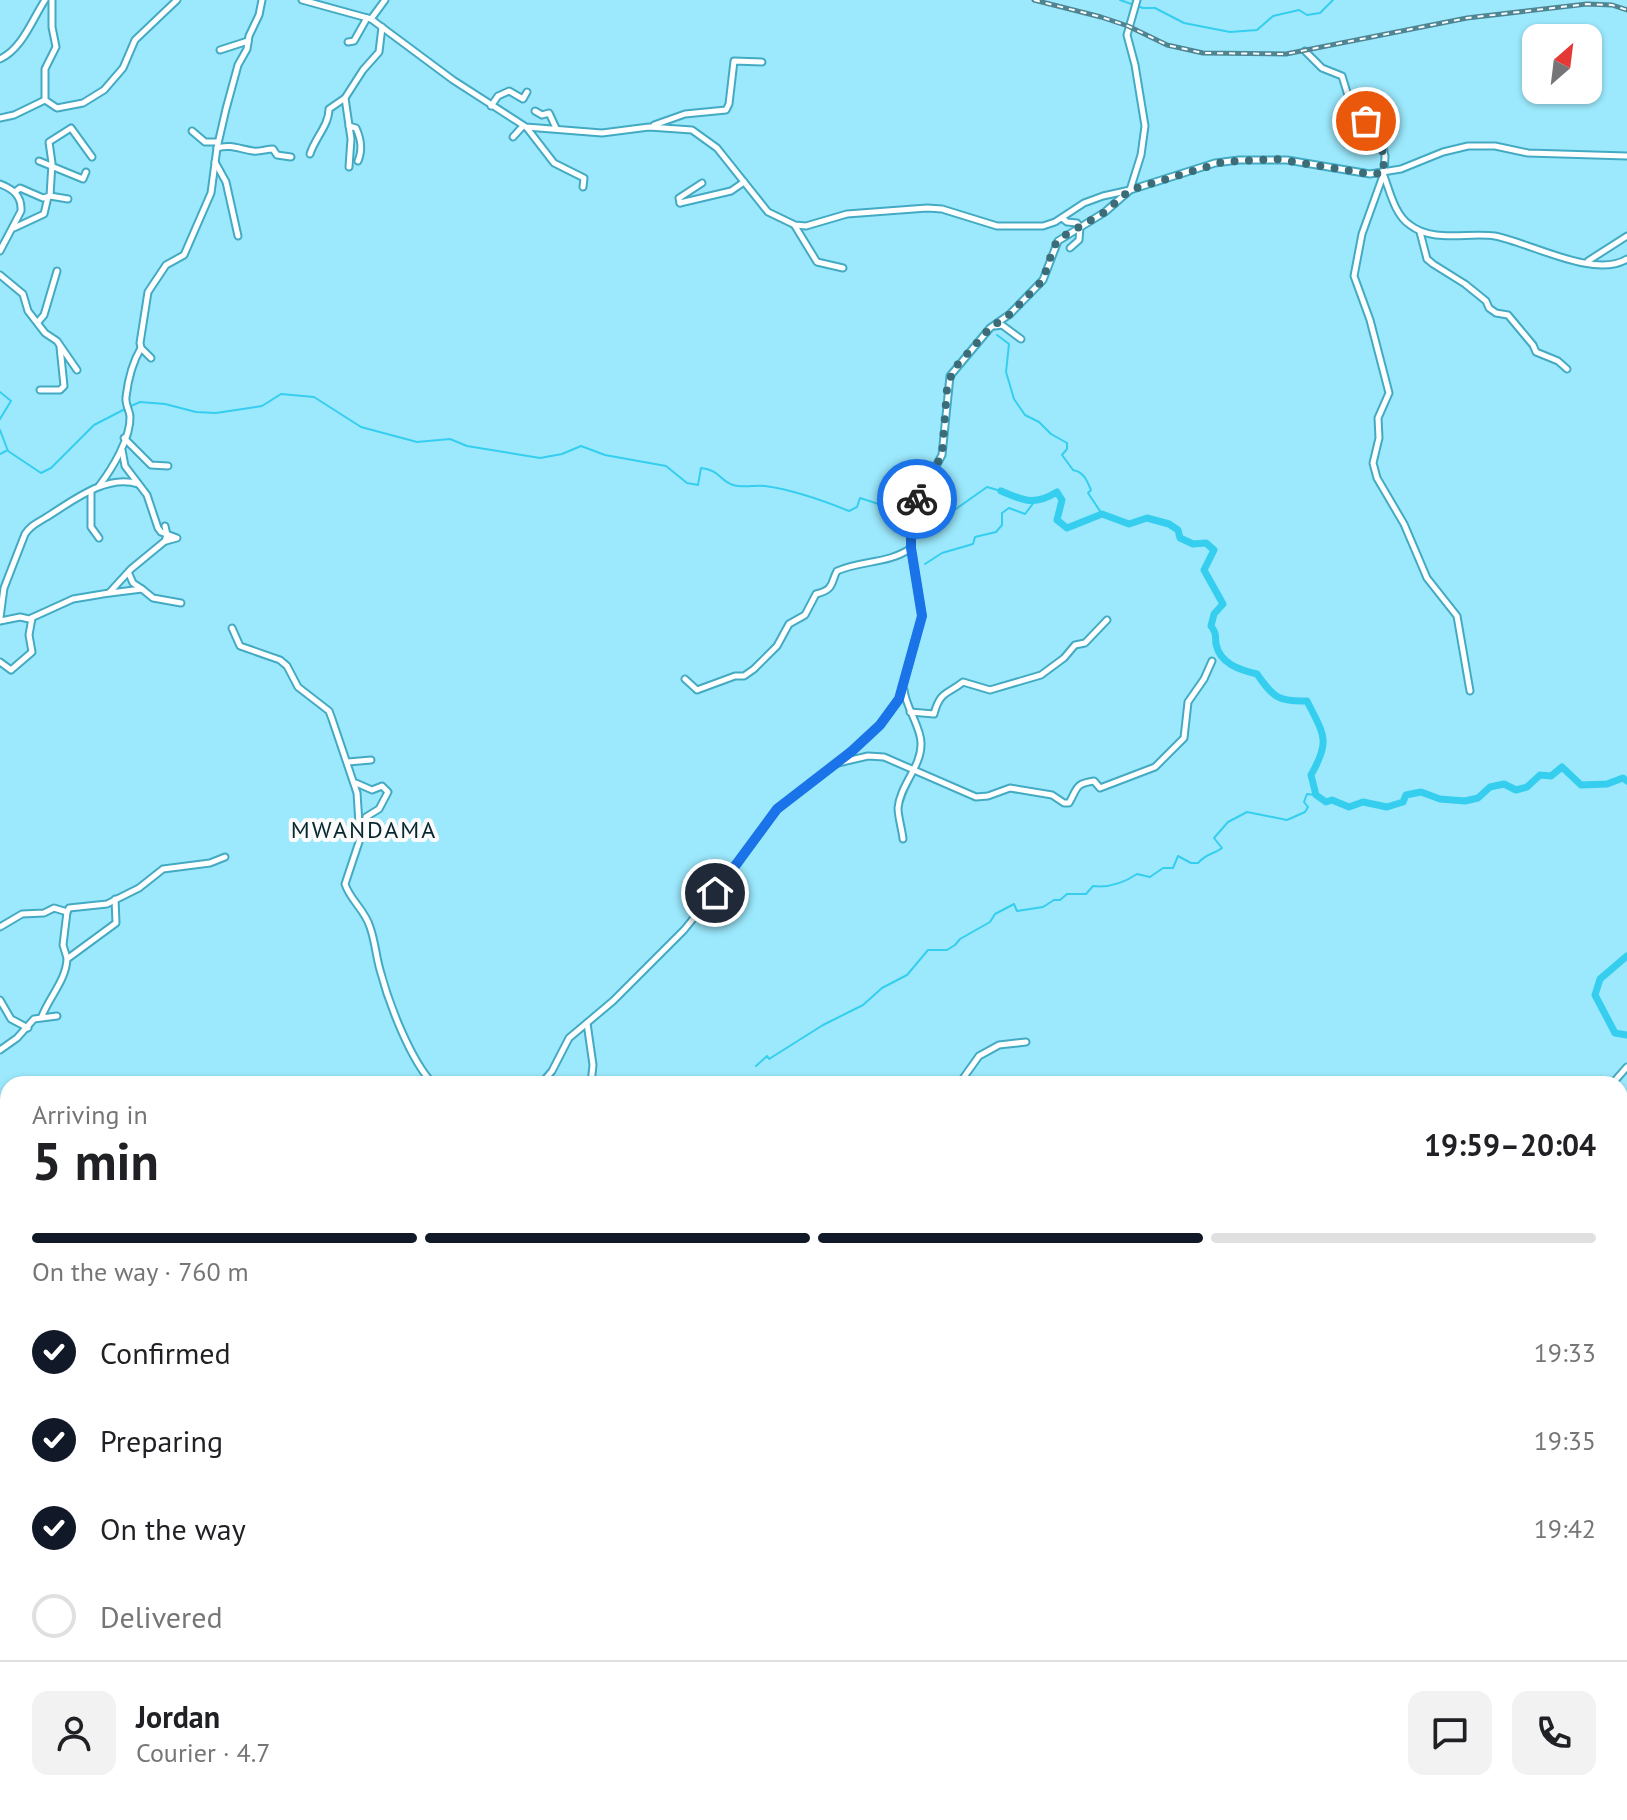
<!DOCTYPE html>
<html lang="en">
<head>
<meta charset="utf-8">
<style>
	:root { --surface:#fff; --page:#f2f2f2; --text:#202124; --muted:#757577; --line:#e0e0e0; --accent:#111827 }
	body { margin:0; font-family:"PT Sans",sans-serif; background:var(--page); color:var(--text); height:100vh; display:flex; flex-direction:column; font-size:30px; white-space:nowrap }
	* { box-sizing:border-box; margin:0 }
	p { font-size:26px; color:var(--muted) }
	.icon { flex:none; width:44px; height:44px; fill:none; stroke:currentColor; stroke-width:2; stroke-linecap:round; stroke-linejoin:round }
	.map { position:relative; flex:1; overflow:hidden }
	.details { position:absolute; left:0px; top:1076px; width:1628px; height:744px; display:flex; flex-direction:column; background:var(--surface); border-radius:24px 24px 0 0; box-shadow:0 2px 6px #0004 }
	.details>* { flex:none }
	.needle { width:52px; rotate:28deg }
	.tools { position:absolute; left:1522px; top:24px; display:grid; gap:16px }
	.tools a { display:grid; place-items:center; width:80px; height:80px; border-radius:16px; background:var(--surface); box-shadow:0 2px 6px #0004; font-size:40px }
	.pin { position:absolute; display:grid; place-items:center; width:68px; height:68px; color:#fff; margin:-34px; border:4px solid #fff; border-radius:50%; box-shadow:0 2px 8px #0007 }
	.courier { position:absolute; display:grid; place-items:center; width:80px; height:80px; margin:-40px; border:6px solid #1a73e8; border-radius:50%; background:#fff; color:#222; box-shadow:0 2px 10px #0007 }
	.overview em { font-style:normal; font-weight:700 }
	.overview div { display:flex; flex-direction:column-reverse }
	.overview { display:flex; align-items:center; justify-content:space-between; height:136px; padding:0 32px }
	h1 { font-size:52px; font-weight:700; line-height:60px }
	.bar { display:grid; grid-template-columns:repeat(4,1fr); gap:12px 8px; align-content:center; height:96px; padding:0 32px }
	.bar i { height:10px; border-radius:6px; background:var(--line) }
	.bar .selected { background:var(--accent) }
	.bar p { grid-column:span 4 }
	.line { display:flex; align-items:center; gap:20px; padding:0 32px; border-top:2px solid var(--line) }
	.line div { flex:1 }
	.round { display:grid; place-items:center; flex:none; width:84px; height:84px; border-radius:16px; background:var(--page) }
	ol { padding:0 32px; list-style:none }
	li { display:flex; align-items:center; gap:24px; height:88px }
	li p { margin-inline-start:auto }
	li .icon { padding:8px; border-radius:50%; background:var(--accent); color:#fff; stroke-width:4 }
	li:last-child { color:var(--muted) }
	li i { width:44px; height:44px; border:4px solid var(--line); border-radius:50% }
	.map>svg:first-child { display:block }
	.lines { fill:none; stroke-linecap:round; stroke-linejoin:round }
	.stream { stroke:#36ceef; stroke-width:2 }
	.river { stroke:#36ceef; stroke-width:7 }
	.minor-casing { stroke:#42aac3; stroke-width:9 }
	.minor { stroke:#fff; stroke-width:5 }
	.rail-casing { stroke:#4f8593; stroke-width:5 }
	.rail { stroke:#fcfcfc; stroke-width:2; stroke-dasharray:6; stroke-linecap:butt }
	.done { stroke:#3b6c78; stroke-width:8; stroke-dasharray:0 14.4 }
	.route { stroke:#1a73e8; stroke-width:10 }
	.labels { text-anchor:middle; stroke-width:8; stroke-linejoin:round; paint-order:stroke }
	.quarter-label { font-size:24px; letter-spacing:2px; fill:#072830; stroke:#fcfcfc }
</style>
</head>
<body>
<div class="map">
<svg width="1627" height="1820" viewBox="0 0 1627 1820">
	<rect width="100%" height="100%" fill="#9ce9fd"/>
	<g class="lines">
		<g class="stream">
			<path d="M1120,0L1143,8H1155L1184,23L1230,32L1257,30L1273,16L1299,10L1307,15L1320,13L1333,0"/>
			<path d="M997,335L1009,344L1006,372L1014,399L1025,415L1039,422L1051,434L1067,443V449L1062,455L1073,470C1084,472 1087,481 1091,490L1088,493L1102,514"/>
			<path d="M0,392L11,401L0,419"/>
			<path d="M131,406L140,402L165,404L196,412L216,413L262,406L281,394L314,397L361,427L417,442L450,439L467,446L540,458L562,454L581,446L605,455L666,466L687,483L698,485L701,468C720,470 720,481 733,485C742,488 755,485 765,486C794,490 822,500 849,511L857,507L860,498L922,518L946,516L987,487L1001,491"/>
			<path d="M0,430L8,451L41,473L51,468L94,425L125,409"/>
			<path d="M0,454L6,451"/>
			<path d="M925,564L942,553L973,544L975,537L996,532L1002,525V513L1009,508L1025,514L1035,501"/>
			<path d="M756,1066L767,1056L769,1059L823,1025L863,1005L882,988L907,975L928,950H947L955,945L960,939L990,922L995,914L1014,904L1017,911L1043,907L1054,900H1060L1067,894H1086L1093,886C1109,888 1125,882 1137,874L1150,877L1163,868H1173L1178,856L1191,863H1198C1208,852 1213,855 1222,848L1214,838L1228,822L1247,812L1287,820L1305,812L1308,807L1304,802L1307,794L1316,795"/>
		</g>
		<g class="river">
			<path d="M1001,491C1024,501 1034,506 1057,492L1062,500L1057,520L1067,528L1102,514L1129,524L1147,518L1169,524L1178,530L1180,538L1193,544L1206,543L1214,550L1204,570L1223,604L1214,614L1211,626C1217,634 1215,636 1216,644C1220,664 1240,670 1257,674C1273,697 1278,702 1307,701C1324,735 1331,740 1311,775L1316,795L1326,802L1332,800L1349,807L1363,802L1387,807L1403,802L1406,795L1421,792L1440,799L1465,801L1478,798L1490,787L1504,784L1516,790L1527,787L1540,775L1551,776L1562,767L1581,785L1607,784L1623,778L1627,781"/>
			<path d="M1627,956L1600,979L1595,995L1615,1033L1627,1035"/>
		</g>
		<g class="minor-casing">
			<g id="minor">
				<path d="M52,0V27L56,47L45,69V100L57,108L83,103L104,90L123,68L135,40L177,0"/>
				<path d="M302,0L371,19L453,80L526,127L602,133L649,127L692,130L717,148L768,212L795,225L806,226L847,214L927,208L942,209L997,226H1043L1055,222L1084,203L1103,196L1130,190L1215,163L1239,160H1287L1370,174L1401,169L1443,152L1468,146H1495L1528,153L1627,156"/>
				<path d="M371,19L385,0"/>
				<path d="M348,42L354,41L367,18"/>
				<path d="M220,50L248,41"/>
				<path d="M1305,51L1322,68L1342,76L1350,102L1381,139L1385,156L1384,173L1362,234L1354,276L1370,320L1389,393L1378,418L1379,438L1373,463L1377,478L1404,524L1427,578L1457,616L1470,691"/>
				<path d="M0,59C22,49 32,20 45,0"/>
				<path d="M345,98L351,139L349,167"/>
				<path d="M491,106L498,96L509,91L523,99L527,92"/>
				<path d="M535,111L542,115L549,113L556,128"/>
				<path d="M0,118L14,115L45,100"/>
				<path d="M654,125L685,114L726,110L729,104L734,61L762,62"/>
				<path d="M349,126L356,128C361,139 363,149 358,161"/>
				<path d="M527,128L554,163L584,178L583,187"/>
				<path d="M192,131L205,142H218"/>
				<path d="M513,137L523,126"/>
				<path d="M217,148C231,144 239,149 253,151C260,152 266,149 273,149L277,155L291,157"/>
				<path d="M310,154C315,138 329,125 329,109L345,98L363,70L379,52L382,27"/>
				<path d="M39,161L83,179L86,172"/>
				<path d="M215,162L226,182L238,236"/>
				<path d="M1384,176C1390,192 1395,215 1410,225C1433,243 1468,232 1495,236C1531,243 1594,279 1627,259"/>
				<path d="M0,184C13,189 22,196 21,211L0,251"/>
				<path d="M15,192L20,188L43,198L50,196L52,163L49,142L71,128L92,157"/>
				<path d="M50,196L68,199"/>
				<path d="M680,203L731,191L744,182"/>
				<path d="M680,203L679,198L702,183"/>
				<path d="M1062,218L1067,222L1077,223L1080,227L1079,240L1070,248"/>
				<path d="M795,226L817,262L843,268"/>
				<path d="M14,228L44,214L48,197"/>
				<path d="M1420,232L1427,259L1433,264L1465,284L1486,301L1489,308L1496,313L1508,315L1533,345L1536,352L1558,361L1567,369"/>
				<path d="M1588,261L1627,236"/>
				<path d="M0,275L23,294L28,311L45,333L57,341L77,370"/>
				<path d="M38,322L44,315L57,271"/>
				<path d="M995,326L1002,325L1021,339"/>
				<path d="M151,358L141,348L140,343L148,292L166,265L184,255L211,193L217,148L226,109L238,65L247,49L249,36L259,15L262,0"/>
				<path d="M40,390H60L64,386L60,347"/>
				<path d="M124,438L151,465L168,466"/>
				<path d="M122,450L125,466L147,495L158,528L161,532L177,538L166,541"/>
				<path d="M99,486C112,469 131,438 130,416C129,409 125,404 126,397C128,380 132,363 141,348"/>
				<path d="M91,492V527L99,538"/>
				<path d="M129,574L133,583L142,589"/>
				<path d="M110,593L142,589L153,598L181,603"/>
				<path d="M0,618L4,588L25,534C31,525 37,523 45,518C70,503 106,473 138,484"/>
				<path d="M0,621L20,617L29,619L73,599L109,593L131,569L165,541L167,535L165,526"/>
				<path d="M232,628L240,646L280,660L287,666L298,687L329,711L332,719L357,793L360,839L345,884C350,900 365,910 370,927C375,941 376,956 380,970C389,1004 410,1059 433,1084"/>
				<path d="M0,662L11,670L32,652L29,635L32,618"/>
				<path d="M685,679L697,690L735,676H744L754,669L777,646L789,624L805,615L816,594C835,590 831,581 837,571C862,560 889,564 911,548"/>
				<path d="M910,712L934,714C940,691 947,695 963,682L990,690L1041,675L1064,658L1075,645L1085,643L1107,620"/>
				<path d="M348,762L371,760"/>
				<path d="M838,763L868,756L884,757L976,797L988,796L1010,788L1052,795L1064,803H1069C1078,788 1074,784 1094,781L1100,788L1155,767L1184,738L1188,702L1204,679L1212,661"/>
				<path d="M356,783L372,790L382,786L388,792L379,809L366,817L365,836L360,838"/>
				<path d="M903,839C902,829 898,817 898,808C900,785 922,766 921,743C921,727 906,708 904,690"/>
				<path d="M0,927L22,914L44,913L54,908L67,912L69,908L107,904L139,888L163,869L210,863L225,857"/>
				<path d="M67,958L63,945L67,912"/>
				<path d="M0,1000L11,1019L28,1028"/>
				<path d="M42,1016C50,996 66,980 67,959L116,923L115,899"/>
				<path d="M587,1023L593,1065L591,1084"/>
				<path d="M0,1050L17,1038L34,1019L57,1016"/>
				<path d="M541,1084L552,1071L569,1038L613,1001L684,930L735,867L777,809L840,761L878,727L899,699L922,616L911,548V511L942,455L950,376L990,328L1010,314L1043,280L1058,241L1105,212L1130,190L1141,155L1145,126L1135,65L1127,35L1137,0"/>
				<path d="M959,1084L979,1056L999,1045L1026,1042"/>
				<path d="M1612,1084L1627,1067"/>
				<path d="M1620,1460L1627,1453"/>
				<path d="M0,1464L8,1465"/>
				<path d="M1620,1497L1627,1500"/>
				<path d="M1625,1518L1627,1511"/>
				<path d="M1620,1656L1627,1659"/>
				<path d="M284,1812L286,1820"/>
				<path d="M608,1812V1820"/>
				<path d="M923,1812L937,1820"/>
				<path d="M1126,1820L1137,1812"/>
				<path d="M1444,1820L1452,1812"/>
			</g>
		</g>
		<use href="#minor" class="minor"/>
		<g class="rail-casing">
			<path id="rail" d="M1034,0L1101,17L1128,26L1167,45L1203,53L1286,54L1467,18L1587,4L1612,5L1627,10"/>
		</g>
		<use href="#rail" class="rail"/>
	</g>
	<g class="lines">
		<path class="done" d="M917,499L942,455L947,389L953,370L990,328L1010,314L1043,280L1054,246L1062,237L1105,212L1130,190L1223,162L1276,159L1370,174L1384,173C1383,152 1383,137 1366,121"/>
		<path class="route" d="M715,893L777,809L852,751L880,725L899,699L922,616L911,548V511L917,499"/>
	</g>
	<g class="labels">
		<g class="quarter-label">
			<text x="364" y="838">MWANDAMA</text>
		</g>
	</g>
</svg>
<div class="tools">
<a><svg class="needle" viewBox="-14 -14 28 28"><path d="M0-13l5 13h-10z" fill="#e53935"/><path d="M0 13l5-13h-10z" fill="#757577"/></svg></a>
</div>
<div class="pin" style="left:1366px;top:121px;background:#ea580c"><svg class="icon" aria-label="bag" viewBox="0 0 24 24"><path d="M5 8h14l-1 12H6zM9 8a3 3 0 0 1 6 0"/></svg></div>
<div class="pin" style="left:715px;top:893px;background:#1f2937"><svg class="icon" aria-label="home" viewBox="0 0 24 24"><path d="M3 11l9-7 9 7M6 9v11h12V9"/></svg></div>
<div class="courier" style="left:917px;top:499px"><svg class="icon" aria-label="bike" viewBox="0 0 24 24"><circle cx="6" cy="16" r="4"/><circle cx="18" cy="16" r="4"/><path d="M6 16l4-8h5l3 8M10 8l3 8H6M13 5h3"/></svg></div>
<section class="details">
<div class="overview"><div><h1>5 min</h1><p>Arriving in</p></div><em>19:59–20:04</em></div>
<div class="bar"><i class="selected"></i><i class="selected"></i><i class="selected"></i><i></i><p>On the way · 760 m</p></div>
<ol>
<li><svg class="icon" aria-label="check" viewBox="0 0 24 24"><path d="M5 12l5 5 9-10"/></svg>Confirmed<p>19:33</p></li>
<li><svg class="icon" aria-label="check" viewBox="0 0 24 24"><path d="M5 12l5 5 9-10"/></svg>Preparing<p>19:35</p></li>
<li><svg class="icon" aria-label="check" viewBox="0 0 24 24"><path d="M5 12l5 5 9-10"/></svg>On the way<p>19:42</p></li>
<li><i></i>Delivered</li>
</ol>
<div class="line" style="height:144px"><a class="round"><svg class="icon" aria-label="person" viewBox="0 0 24 24"><circle cx="12" cy="8" r="4"/><path d="M4 21q1-7 8-7t8 7"/></svg></a><div><b>Jordan</b><p>Courier · 4.7</p></div><a class="round"><svg class="icon" aria-label="chat" viewBox="0 0 24 24"><path d="M4 5h16v11H9l-5 4z"/></svg></a><a class="round"><svg class="icon" aria-label="phone" viewBox="0 0 24 24"><path d="M5 4h4l2 5-3 2q2 4 5 5l2-3 5 2v4C11 20 4 13 5 4z"/></svg></a></div>
</section>
</div>
</body>
</html>
